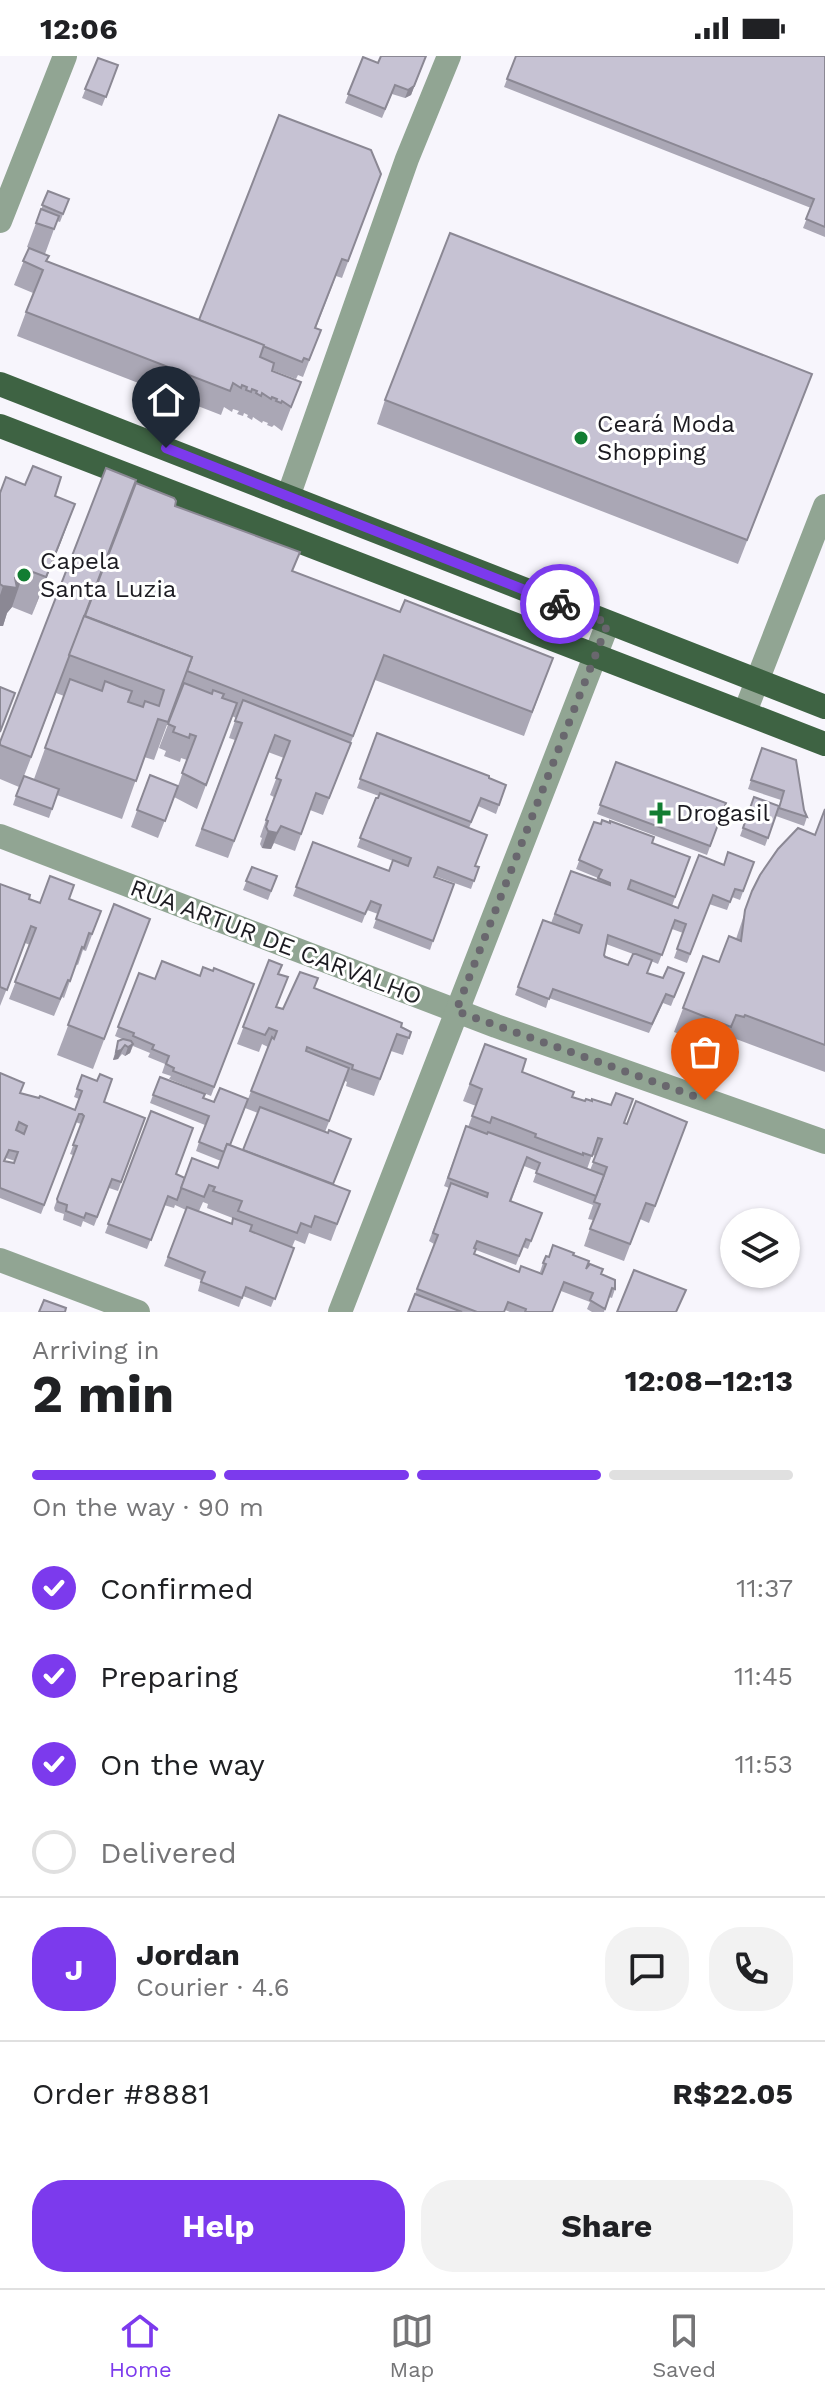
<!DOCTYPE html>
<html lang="en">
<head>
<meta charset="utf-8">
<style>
	:root { --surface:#fff; --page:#f2f2f2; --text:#202124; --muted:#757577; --line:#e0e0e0; --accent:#7c3aed }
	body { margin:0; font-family:"Work Sans",sans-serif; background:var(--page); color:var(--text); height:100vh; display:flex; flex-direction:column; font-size:30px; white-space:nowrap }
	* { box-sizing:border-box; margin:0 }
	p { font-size:26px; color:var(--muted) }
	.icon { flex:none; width:44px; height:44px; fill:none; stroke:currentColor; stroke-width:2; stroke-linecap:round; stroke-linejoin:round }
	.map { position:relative; height:1256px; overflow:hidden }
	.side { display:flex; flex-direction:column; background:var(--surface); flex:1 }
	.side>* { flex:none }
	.tools { position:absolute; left:720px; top:1152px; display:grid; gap:16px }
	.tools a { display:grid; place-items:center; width:80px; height:80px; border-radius:50%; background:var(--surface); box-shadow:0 2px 6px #0004; font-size:40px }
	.pin { position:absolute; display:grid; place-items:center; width:68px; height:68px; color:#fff; margin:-82px -34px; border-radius:50% 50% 50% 0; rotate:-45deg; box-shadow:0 0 8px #0007 }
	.pin .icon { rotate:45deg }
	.courier { position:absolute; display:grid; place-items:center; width:80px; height:80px; margin:-40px; border:6px solid #7c3aed; border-radius:50%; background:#fff; color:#222; box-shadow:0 2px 10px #0007 }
	.headline em { font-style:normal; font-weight:700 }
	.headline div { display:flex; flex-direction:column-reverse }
	.headline { display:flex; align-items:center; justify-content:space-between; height:136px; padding:0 32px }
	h1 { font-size:52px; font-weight:700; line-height:60px }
	.bar { display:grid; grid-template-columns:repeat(4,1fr); gap:12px 8px; align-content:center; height:96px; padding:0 32px }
	.bar i { height:10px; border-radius:6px; background:var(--line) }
	.bar .on { background:var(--accent) }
	.bar p { grid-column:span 4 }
	.line { display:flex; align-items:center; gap:20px; padding:0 32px; border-top:2px solid var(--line) }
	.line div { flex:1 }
	.round { display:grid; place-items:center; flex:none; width:84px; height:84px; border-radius:32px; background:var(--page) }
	ol { padding:0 32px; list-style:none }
	li { display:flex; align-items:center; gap:24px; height:88px }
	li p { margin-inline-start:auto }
	li .icon { padding:8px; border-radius:50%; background:var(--accent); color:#fff; stroke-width:4 }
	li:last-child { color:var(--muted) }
	li i { width:44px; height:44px; border:4px solid var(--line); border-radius:50% }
	.cta { display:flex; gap:16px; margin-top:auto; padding:16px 32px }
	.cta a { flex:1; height:92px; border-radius:32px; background:var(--accent); color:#fff; font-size:32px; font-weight:700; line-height:92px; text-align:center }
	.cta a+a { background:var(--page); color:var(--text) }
	.status { display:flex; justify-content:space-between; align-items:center; height:56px; padding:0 40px; background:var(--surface); direction:ltr }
	.status svg { height:22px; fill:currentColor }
	.tab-bar { display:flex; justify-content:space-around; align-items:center; height:112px; border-top:2px solid var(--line); background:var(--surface); font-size:22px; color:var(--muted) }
	.tab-bar a { display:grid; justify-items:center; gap:4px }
	.tab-bar .on { color:var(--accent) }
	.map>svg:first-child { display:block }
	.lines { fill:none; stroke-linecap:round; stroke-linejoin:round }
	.street { stroke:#91a593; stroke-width:24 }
	.primary { stroke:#3e6343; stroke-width:24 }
	.wall { fill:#aaa7b5; fill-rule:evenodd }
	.shaded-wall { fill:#8b8894 }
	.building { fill:#c6c2d3; stroke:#8b8894; stroke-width:2; fill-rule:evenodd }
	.done { stroke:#69676e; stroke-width:8; stroke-dasharray:0 14.4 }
	.route { stroke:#7c3aed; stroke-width:10 }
	.poi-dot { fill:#127d32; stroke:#fff; stroke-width:3 }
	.labels { text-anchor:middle; stroke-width:6; stroke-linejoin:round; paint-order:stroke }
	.poi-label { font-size:24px; fill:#1c1b21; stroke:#fff; text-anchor:start }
	.street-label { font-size:24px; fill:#1c1b21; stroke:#fff }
</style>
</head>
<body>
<div class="status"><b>12:06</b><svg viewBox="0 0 49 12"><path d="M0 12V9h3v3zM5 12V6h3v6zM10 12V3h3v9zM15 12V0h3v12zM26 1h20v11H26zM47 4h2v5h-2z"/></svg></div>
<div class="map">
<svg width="825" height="1256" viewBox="0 0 825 1256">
	<rect width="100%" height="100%" fill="#f7f5fc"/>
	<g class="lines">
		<g class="street">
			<path d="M0,165L65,0"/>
			<path d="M288,441L407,103L449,0"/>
			<path d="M745,656L825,450"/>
			<path d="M0,780L496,970L825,1086"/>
			<path d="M0,1204L138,1256"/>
			<path d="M340,1256L608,567"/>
		</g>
		<g class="primary">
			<path d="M0,328L825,651"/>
			<path d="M0,370L825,688"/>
		</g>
	</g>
	<g class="wall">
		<path d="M426,0L411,39L405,42L392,38L382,62L345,47L363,1L378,7Z"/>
		<path d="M516,0H825V181L803,172L811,152L504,31Z"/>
		<path d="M98,2L118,9L102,50L82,42Z"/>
		<path d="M381,118L342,222L336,220L316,272L321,274L303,321L298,319L296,323L272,314V315L301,326L282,375L274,369L272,371L267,369L268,367L263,365L262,367L253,361L252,364L247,361L248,359L244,357L243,360L237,358L239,355L233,353L232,356L224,351L221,359L17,280L33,237L14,229L29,192L27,191L48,135L69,143L60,166L57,165L45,198L47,205L199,264Z"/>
		<path d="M803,342L738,508L377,368L385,344Z"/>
		<path d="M132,436L175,450L293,515L400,556L553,602L524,680L375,624L323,759L310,754L295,795L274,787L271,793L262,792L260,788L262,782L260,781L274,741L270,739L284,702L268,696L228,802L195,790L235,684L229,682L236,662L232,660L197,753L174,741L158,782L131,771L150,719L178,730L187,704L181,702L180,706L164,700L166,695L159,692L179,640L178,639L154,704L144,701L122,763L57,739L49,762L13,749L19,731L0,723V687ZM56,637L64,640L34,723L24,720Z"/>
		<path d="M0,437L55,440L75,448L32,559L12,551L7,557L3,570H0Z"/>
		<path d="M377,677L506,729L496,758L478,750L469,772L475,810L479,811L471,833L435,820L433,885L430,894L373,872L378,858L367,854L362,867L293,840L313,786L389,815L393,805L357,791L376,742H378L379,740L357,732Z"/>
		<path d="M762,692L804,754L807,761L804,770L776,760L765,790L740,780L754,741L779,750L781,744L748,733Z"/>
		<path d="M616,706L726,747L707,799L597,758Z"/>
		<path d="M825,753V1016L736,983L735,985L727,983L723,995L674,976L703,900L719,906L736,883L752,835L815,779Z"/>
		<path d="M594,766L690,801L672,850L678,852L724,809L754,806L740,844L732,841L727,854L709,848L687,907L674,902L683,877L672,873L658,908L651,905L647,917L663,922L684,917L671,950L663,947L649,977L549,942L546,952L515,939L543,864L551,867L571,815L597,824L598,822L576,813ZM606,888L633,898L628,909L604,899Z"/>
		<path d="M252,811L277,820L268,844L243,834Z"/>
		<path d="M0,828L29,843L40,847L69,843L101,855L86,895L83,894L78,909L76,908L64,942L62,941L54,960L9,943L30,889L25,887L0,950Z"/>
		<path d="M114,848L150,863L93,1013L57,999Z"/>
		<path d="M269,904L279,918L277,951L283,953L315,932L411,976L403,999L391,995L374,1040L346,1030L347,1026L345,1025L325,1076L333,1129L350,1135L331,1185L309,1177L305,1188L295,1184L292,1191L294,1192L271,1251L243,1240L239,1251L198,1235L201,1224L164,1210L186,1154L175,1149L174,1152L164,1149L147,1193L105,1177L151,1055L176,1118L185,1122L218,1112L221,1105L196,1095L205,1069L150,1047L153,1039L203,1042L214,1046L248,1043L268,991L262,988L259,996L237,988ZM245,1052L258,1057L243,1094L230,1089ZM203,1146L208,1148L207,1152L235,1163L232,1168L199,1155Z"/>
		<path d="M213,915L254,928L211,1040L169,1023L171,1020L162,1017L165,1008L148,1001L150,997L133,990L130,997L125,1000L122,998L118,1003L113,1004L118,985L122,983L115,980L139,917L155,923L200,920Z"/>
		<path d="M485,988L522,1016L624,1068L687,1066L649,1167L640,1163L624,1205L584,1190L593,1164L588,1163L593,1149L533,1126L537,1115L524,1110L511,1146L542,1157L528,1193L523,1191L516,1209L476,1194L474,1198L519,1216L542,1218L543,1217L540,1216L543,1207L549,1201L573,1199L586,1213L601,1218L615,1233L612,1242L609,1241L604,1256H592L587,1253L590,1246L561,1235L552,1256H510L505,1254L504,1256H408L434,1188L429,1185L449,1132L444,1130L466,1070L468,1071L476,1050L463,1045ZM592,1099L596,1100L590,1114L587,1113Z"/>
		<path d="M0,1017L20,1037L75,1054L79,1043L74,1041L82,1019L104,1046L145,1062L118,1135L109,1132L94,1170L83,1165L81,1171L63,1164L64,1158L55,1155L54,1152L73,1099L70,1098L81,1068L78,1067L76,1066L41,1158L0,1142ZM6,1102L15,1105L14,1107L5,1105Z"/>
	</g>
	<g class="shaded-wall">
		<path d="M426,0L411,39L405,42L408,34Z"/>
		<path d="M75,448L61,486L32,559L46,521Z"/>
		<path d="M25,513L12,551L7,557L3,570H0V539L3,530Z"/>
		<path d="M281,770L271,793L262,792L268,775Z"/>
		<path d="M133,988L130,997L125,1000L128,991Z"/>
		<path d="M125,989L118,1003L113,1004L116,996Z"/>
	</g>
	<g class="building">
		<path d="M381,0H426L414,30L408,34L395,29L385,53L348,38L363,1L378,7Z"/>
		<path d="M516,0H825V171L806,163L814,143L507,23Z"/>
		<path d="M98,2L118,9L106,41L85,33Z"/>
		<path d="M279,59L371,94L381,118L348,205L342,203L315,272L321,274L309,304L304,302L302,306L199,264Z"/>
		<path d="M48,135L69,143L63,158L42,149Z"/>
		<path d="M41,153L59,160L54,173L36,167Z"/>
		<path d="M450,177L812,318L747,484L385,344Z"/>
		<path d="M29,192L49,200L46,205L264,289L260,301L274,307L272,315L301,326L291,351L282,345L281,347L276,345L277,343L272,341L271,343L262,337L261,340L256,337L257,335L252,333L251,336L246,334L247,331L242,329L241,332L233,327L230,335L26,256L43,214L23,205Z"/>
		<path d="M33,410L61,421L55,440L75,448L46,521L25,513L22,519L15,522L17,532L3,530L0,528V437L6,421L25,429Z"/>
		<path d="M106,412L136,424L31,701L0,689V686Z"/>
		<path d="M136,427L174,442L176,445L175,450L300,496L292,515L400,556L405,544L553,602L532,656L384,599L353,680L187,615L192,601L85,560Z"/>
		<path d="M84,560L192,601L168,666L158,663L136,725L45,692L70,623L102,635L105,625L120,631L132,635L128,646L143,651L145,645L159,650L164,634L69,599Z"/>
		<path d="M184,627L212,638L213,634L224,638L222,642L237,647L206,729L182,717L196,680L190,678L189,682L173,676L175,671L168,668Z"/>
		<path d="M0,631L15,637L0,676Z"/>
		<path d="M243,644L351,687L329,742L316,737L301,778L281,770L277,777L268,775L266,771L268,765L266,764L281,724L276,722L290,685L275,679L234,785L202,773L242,667L235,665Z"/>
		<path d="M377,677L489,720V722L506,729L499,749L481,742L471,766L360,723Z"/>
		<path d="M762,692L796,704L804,754L807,761L779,752L784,735L751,724Z"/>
		<path d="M616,706L726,747L710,790L600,749Z"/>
		<path d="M150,719L178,730L165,765L137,754Z"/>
		<path d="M24,720L59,733L52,753L16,740Z"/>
		<path d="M380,737L487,779L475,810L479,811L474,825L438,811L434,821L454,828L433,885L376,863L381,849L371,845L365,858L296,831L313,786L389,815L393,804L408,810L411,802L360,782L376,742H378Z"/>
		<path d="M754,741L779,750L768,782L743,772Z"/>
		<path d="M825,753V989L745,959L744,961L736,959L731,971L683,952L703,900L719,906L729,880L741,885L745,854L752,835L760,819L778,793L798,772L815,779Z"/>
		<path d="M602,764L610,767V765L654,781L652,787L690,801L675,841L631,824L628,833L678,852L699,799L724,809L728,796L754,806L743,835L735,833L730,846L713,839L690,898L677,893L686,868L675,864L662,899L608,879L604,899L605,901L628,909L633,898H636L652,904L647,917L663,922L668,911L684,917L674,941L666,938L652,968L553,933L549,943L518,931L543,864L579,877L582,869L555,858L571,815L610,829V827L598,822L602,814L579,804L594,766L601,768Z"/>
		<path d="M252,811L277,820L271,835L246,825Z"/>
		<path d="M50,820L74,829L69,843L101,855L92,878L89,877L84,892L82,891L70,925L68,924L60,943L15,926L36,872L31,870L7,934L0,931V828L30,839L29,843L40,847Z"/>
		<path d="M114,848L150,863L104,983L68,969Z"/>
		<path d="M269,904L282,909L278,918L288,921L276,951L283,953L300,916L318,922L314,932L402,967L401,971L411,976L409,982L397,978L380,1023L352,1013L353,1009L307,991L306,995L349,1012L329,1065L251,1035L272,981L274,983L277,975L269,972L265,979L243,971Z"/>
		<path d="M162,905L200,920L203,911L213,915L214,912L254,928L214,1031L173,1015L174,1012L166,1008L169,1000L152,993L154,989L133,980L134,977L118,971L139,917L155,923Z"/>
		<path d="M123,983L131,985L133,988L128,991L125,989L121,994L116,996L118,985Z"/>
		<path d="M485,988L526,1003L522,1016L574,1036L572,1041L585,1045L586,1043L592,1045V1043L611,1049L616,1037L633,1043L624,1067L627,1068L636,1045L687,1066L655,1150L646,1147L630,1188L590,1173L600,1148L594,1146L607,1111L593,1106L602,1083L598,1082L592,1100L583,1097V1099L535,1081L536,1078L492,1061L490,1067L472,1060L482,1033L470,1028Z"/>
		<path d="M0,1017L24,1027L20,1037L39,1042L40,1040L75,1054L82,1035L77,1033L82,1019L97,1025L100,1018L112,1023L104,1046L145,1062L121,1126L112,1123L97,1161L86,1157L84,1162L66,1155L67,1149L58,1146L57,1143L77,1090L73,1089L84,1060L82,1058H79L44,1149L0,1132ZM19,1066L27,1070L24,1078L16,1074ZM9,1094L18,1096L14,1107L4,1105Z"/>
		<path d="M160,1021L205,1038L203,1042L214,1046L220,1032L248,1043L230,1089L227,1088L224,1096L199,1086L209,1060L153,1039Z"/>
		<path d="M260,1051L328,1077L329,1074L351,1083L333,1128L243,1094Z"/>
		<path d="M151,1055L193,1072L176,1118L185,1122L177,1144L168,1140L151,1184L108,1168Z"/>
		<path d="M466,1070L487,1078L488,1076L604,1119L596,1140L536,1117L540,1107L527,1101L510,1145L542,1157L531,1185L526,1183L519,1200L477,1185L474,1192L476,1193L474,1198L519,1216L521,1210L542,1218L546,1208L543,1207L546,1200L549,1201L553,1189L574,1197L573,1199L589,1205L586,1213L590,1208L600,1212L603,1213L601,1218L615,1224V1233L612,1232L605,1253L590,1244L593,1237L564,1226L552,1256H525L526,1253L508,1246L504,1256H477L417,1233L438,1179L433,1177L451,1127L487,1141L488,1137L448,1122Z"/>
		<path d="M227,1088L350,1135L337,1168L315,1160L311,1171L301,1167L297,1177L238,1155L242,1145L213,1135L215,1131L209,1129L204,1141L181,1132L192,1102L218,1112Z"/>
		<path d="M187,1151L232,1168L233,1162L252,1169L250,1175L294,1192L275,1243L246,1231L242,1242L201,1226L205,1216L168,1201Z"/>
		<path d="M634,1214L686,1234L676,1256H617Z"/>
		<path d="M415,1238L462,1256H408Z"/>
		<path d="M44,1244L66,1252L65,1256H39Z"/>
	</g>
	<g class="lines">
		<path class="done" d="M560,548L608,567L456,955L705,1044"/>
		<path class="route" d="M166,392L560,548"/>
	</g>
	<g class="poi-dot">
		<circle cx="581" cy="382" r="8"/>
		<circle cx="24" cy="519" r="8"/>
		<path d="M656 745h8v8h8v8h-8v8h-8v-8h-8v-8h8z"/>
	</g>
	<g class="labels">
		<g class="poi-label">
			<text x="597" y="376">Ceará Moda<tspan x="597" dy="28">Shopping</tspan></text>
			<text x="40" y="513">Capela<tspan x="40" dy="28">Santa Luzia</tspan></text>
			<text x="676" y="765">Drogasil</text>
		</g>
		<g class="street-label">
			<text transform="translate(276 886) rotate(21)" y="8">RUA ARTUR DE CARVALHO</text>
		</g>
	</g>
</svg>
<div class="tools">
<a><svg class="icon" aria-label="layers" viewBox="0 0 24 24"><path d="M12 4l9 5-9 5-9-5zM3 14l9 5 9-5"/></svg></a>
</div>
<div class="pin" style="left:705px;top:1044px;background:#ea580c"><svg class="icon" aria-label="bag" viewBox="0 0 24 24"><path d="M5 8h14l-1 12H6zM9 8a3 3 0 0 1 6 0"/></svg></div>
<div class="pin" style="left:166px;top:392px;background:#1f2937"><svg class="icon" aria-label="home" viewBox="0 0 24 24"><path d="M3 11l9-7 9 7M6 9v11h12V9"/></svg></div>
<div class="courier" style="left:560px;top:548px"><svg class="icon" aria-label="bike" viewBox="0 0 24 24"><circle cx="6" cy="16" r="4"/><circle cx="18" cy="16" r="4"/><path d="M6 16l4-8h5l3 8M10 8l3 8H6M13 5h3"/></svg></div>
</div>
<section class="side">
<div class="headline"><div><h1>2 min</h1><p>Arriving in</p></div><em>12:08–12:13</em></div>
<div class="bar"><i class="on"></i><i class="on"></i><i class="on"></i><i></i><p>On the way · 90 m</p></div>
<ol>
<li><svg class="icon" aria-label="check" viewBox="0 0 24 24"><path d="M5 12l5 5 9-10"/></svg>Confirmed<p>11:37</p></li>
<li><svg class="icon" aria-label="check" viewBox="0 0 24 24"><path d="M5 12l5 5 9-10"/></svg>Preparing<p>11:45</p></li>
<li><svg class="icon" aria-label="check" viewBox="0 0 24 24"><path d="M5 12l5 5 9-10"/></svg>On the way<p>11:53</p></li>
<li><i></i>Delivered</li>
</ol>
<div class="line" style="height:144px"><b class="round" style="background:var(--accent);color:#fff">J</b><div><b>Jordan</b><p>Courier · 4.6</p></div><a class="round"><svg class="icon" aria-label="chat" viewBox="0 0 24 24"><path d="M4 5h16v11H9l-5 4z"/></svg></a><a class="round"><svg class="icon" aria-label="phone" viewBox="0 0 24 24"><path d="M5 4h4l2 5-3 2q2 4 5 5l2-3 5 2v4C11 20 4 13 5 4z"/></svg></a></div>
<div class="line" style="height:104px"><div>Order #8881</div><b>R$22.05</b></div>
<div class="cta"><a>Help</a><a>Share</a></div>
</section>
<nav class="tab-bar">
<a class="on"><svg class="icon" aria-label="home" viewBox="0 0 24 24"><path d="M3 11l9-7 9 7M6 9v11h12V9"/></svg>Home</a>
<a><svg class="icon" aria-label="map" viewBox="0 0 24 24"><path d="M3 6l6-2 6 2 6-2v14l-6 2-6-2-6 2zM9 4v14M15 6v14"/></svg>Map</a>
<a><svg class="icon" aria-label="saved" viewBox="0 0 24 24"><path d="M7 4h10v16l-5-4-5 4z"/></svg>Saved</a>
</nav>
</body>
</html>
